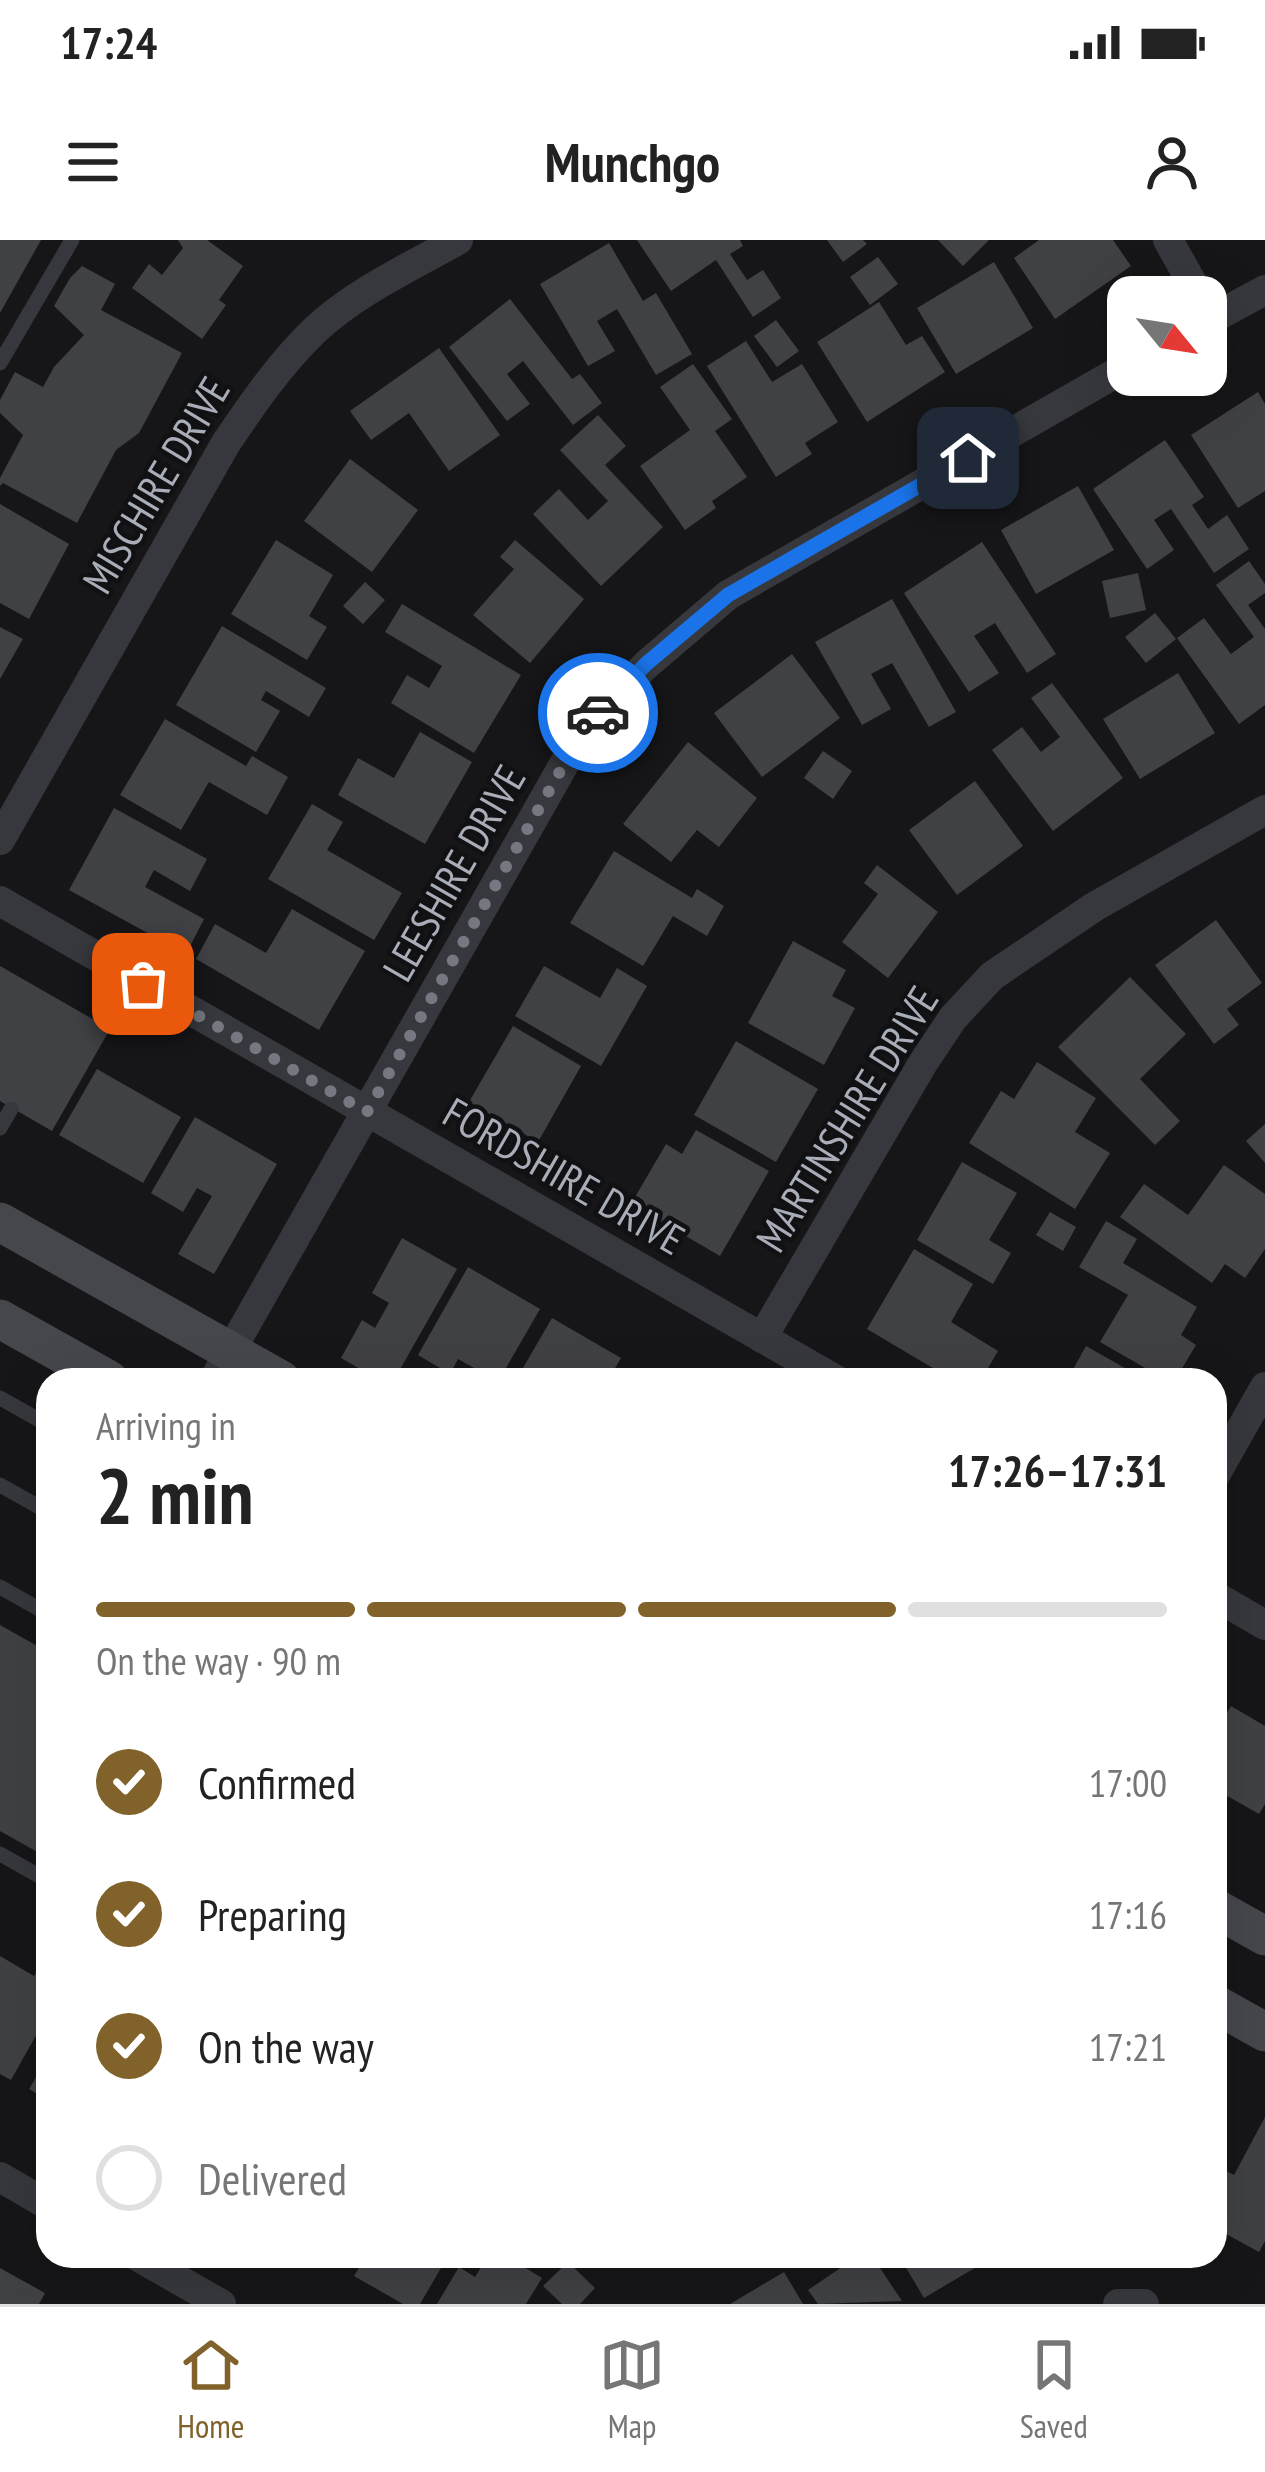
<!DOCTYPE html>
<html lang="en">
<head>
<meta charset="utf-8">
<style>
	:root { --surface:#fff; --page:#f6f6f6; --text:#222; --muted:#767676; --line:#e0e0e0; --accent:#80622a }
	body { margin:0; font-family:"PT Sans Narrow",sans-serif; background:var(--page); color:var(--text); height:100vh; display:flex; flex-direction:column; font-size:45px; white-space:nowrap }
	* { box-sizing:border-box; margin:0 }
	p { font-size:39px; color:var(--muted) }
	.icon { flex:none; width:66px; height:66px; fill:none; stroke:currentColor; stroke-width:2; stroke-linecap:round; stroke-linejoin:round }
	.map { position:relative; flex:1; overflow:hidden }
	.drawer { position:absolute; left:36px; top:1128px; width:1191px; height:900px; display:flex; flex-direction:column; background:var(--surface); border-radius:36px; box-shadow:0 12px 48px #0002 }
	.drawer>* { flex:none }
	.needle { width:78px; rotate:120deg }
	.controls { position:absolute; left:1107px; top:36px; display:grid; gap:24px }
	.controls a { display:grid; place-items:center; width:120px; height:120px; border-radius:24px; background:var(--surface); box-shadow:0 12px 48px #0002; font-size:60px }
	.pin { position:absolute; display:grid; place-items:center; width:102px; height:102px; color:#fff; margin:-51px; border-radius:24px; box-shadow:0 6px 18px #0006 }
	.courier { position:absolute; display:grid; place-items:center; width:120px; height:120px; margin:-60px; border:9px solid #1a73e8; border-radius:50%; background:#fff; color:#222; box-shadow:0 3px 15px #0007 }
	.overview em { font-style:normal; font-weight:600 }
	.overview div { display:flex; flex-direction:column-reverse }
	.overview { display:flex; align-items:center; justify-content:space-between; height:204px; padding:0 60px }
	h1 { font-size:78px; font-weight:600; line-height:90px }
	.bar { display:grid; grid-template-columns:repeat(4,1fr); gap:18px 12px; align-content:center; height:144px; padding:0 60px }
	.bar i { height:15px; border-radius:9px; background:var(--line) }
	.bar .on { background:var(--accent) }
	.bar p { grid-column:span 4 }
	ol { padding:0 60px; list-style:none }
	li { display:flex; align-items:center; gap:36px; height:132px }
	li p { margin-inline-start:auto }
	li .icon { padding:12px; border-radius:50%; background:var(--accent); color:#fff; stroke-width:4 }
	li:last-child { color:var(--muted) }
	li i { width:66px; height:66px; border:6px solid var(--line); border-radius:50% }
	.status { display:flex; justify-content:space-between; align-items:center; height:84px; padding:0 60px; background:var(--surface); direction:ltr }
	.status svg { height:33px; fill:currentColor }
	header { display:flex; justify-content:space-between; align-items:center; height:156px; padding:0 60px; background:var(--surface); font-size:54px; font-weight:600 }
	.tab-bar { display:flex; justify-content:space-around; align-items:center; height:168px; border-top:3px solid var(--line); background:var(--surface); font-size:33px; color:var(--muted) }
	.tab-bar a { display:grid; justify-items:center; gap:6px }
	.tab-bar .on { color:var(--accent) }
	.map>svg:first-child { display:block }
	.building { fill:#404145 }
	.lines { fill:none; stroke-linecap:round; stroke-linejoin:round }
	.service { stroke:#37383d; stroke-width:15 }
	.minor { stroke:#37383d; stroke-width:30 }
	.secondary { stroke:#45474d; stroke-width:39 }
	.done { stroke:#757880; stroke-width:12; stroke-dasharray:0 21.6 }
	.route { stroke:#1a73e8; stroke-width:15 }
	.labels { text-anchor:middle; stroke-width:9; stroke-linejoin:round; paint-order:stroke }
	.street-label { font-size:42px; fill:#a8adb8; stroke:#111113 }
</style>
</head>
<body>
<div class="status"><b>17:24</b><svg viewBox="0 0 49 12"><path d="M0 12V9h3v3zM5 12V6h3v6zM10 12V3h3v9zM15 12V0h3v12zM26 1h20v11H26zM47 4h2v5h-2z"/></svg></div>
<header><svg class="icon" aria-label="menu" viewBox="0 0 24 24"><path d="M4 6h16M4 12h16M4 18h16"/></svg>Munchgo<svg class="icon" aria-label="person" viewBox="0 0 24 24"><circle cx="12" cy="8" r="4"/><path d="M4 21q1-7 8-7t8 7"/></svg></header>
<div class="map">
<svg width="1265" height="2064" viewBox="0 0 1265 2064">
	<rect width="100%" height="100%" fill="#161618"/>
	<g class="building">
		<path d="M0,0H41L0,73Z"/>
		<path d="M178,0H207L243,26L219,60L226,65L202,99L132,48L149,24L162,35L183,8Z"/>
		<path d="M637,0H740L743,6L730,14L747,40L763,30L781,58L753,77L716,20L671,51Z"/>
		<path d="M827,0H863L867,4L843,22Z"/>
		<path d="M938,0H989L963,26Z"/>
		<path d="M1039,0H1113L1131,26L1055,79L1014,18Z"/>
		<path d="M609,3L643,61L656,53L692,114L656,135L617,69L597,81L615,111L588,126L540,44Z"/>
		<path d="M878,17L898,44L870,65L850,37Z"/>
		<path d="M994,22L1033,88L956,134L917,68Z"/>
		<path d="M82,26L115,44L101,70L182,113L139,193L116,210L77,283L3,243L0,246V238L23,195L0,173V160L15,132L43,147L54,127L84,95L54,66L70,38Z"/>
		<path d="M510,59L572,139L580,134L602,163L573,185L523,121L507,134L530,164L507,181L449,107Z"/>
		<path d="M879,62L906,105L922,96L945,132L867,182L817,102Z"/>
		<path d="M776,80L799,111L777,127L754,96Z"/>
		<path d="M746,101L772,142L802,124L838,182L805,203L812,214L776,237L707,126Z"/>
		<path d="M439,108L500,195L449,231L409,173L371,200L350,171Z"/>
		<path d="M693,124L732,179L715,191L747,237L712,261L716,268L685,290L640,226L690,190L660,147Z"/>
		<path d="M1258,152L1265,164V251L1238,268L1191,195Z"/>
		<path d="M598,175L626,206L605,225L663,287L601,346L533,274L559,249L588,280L608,261L560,210Z"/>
		<path d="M1165,200L1204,257L1192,265L1208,289L1227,275L1249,309L1214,333L1171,269L1154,280L1174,310L1147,329L1093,249Z"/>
		<path d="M350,219L418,270L372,332L304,281Z"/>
		<path d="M1078,246L1114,310L1036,354L1001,290Z"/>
		<path d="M0,264L69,304L29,379L0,363Z"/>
		<path d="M276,300L333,335L309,376L327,387L307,420L231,374Z"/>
		<path d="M515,300L584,359L530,423L473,375L514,329L500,317Z"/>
		<path d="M982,302L1056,414L1027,433L995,383L974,396L999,433L969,452L904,353Z"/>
		<path d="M1249,321L1265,344V353L1248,365L1265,389V465L1239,484L1177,398L1204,378L1231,414L1254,397L1216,345Z"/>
		<path d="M1138,333L1146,370L1110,378L1102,341Z"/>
		<path d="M365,342L385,360L363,384L343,366Z"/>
		<path d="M892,359L956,472L929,487L892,423L871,434L891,469L862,485L815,402Z"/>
		<path d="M402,364L521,435L474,513L391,463L407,435L429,448L442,426L385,392Z"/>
		<path d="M1155,373L1176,399L1146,423L1125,397Z"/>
		<path d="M222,386L326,448L309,477L266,451L261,460L280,471L256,512L176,465Z"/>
		<path d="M0,387L23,399L0,439Z"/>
		<path d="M792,414L840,478L762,537L714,473Z"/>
		<path d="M1178,433L1215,493L1140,539L1103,479Z"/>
		<path d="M1052,443L1123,538L1053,591L992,510L1022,487L1041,512L1060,497L1031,458Z"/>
		<path d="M165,479L246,526L252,516L288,537L267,575L209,542L181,590L120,555Z"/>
		<path d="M420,492L472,522L425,604L338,555L358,518L394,538Z"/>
		<path d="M688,502L757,558L719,607L697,590L671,622L623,584Z"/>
		<path d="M823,511L852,531L833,559L804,538Z"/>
		<path d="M975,541L1023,606L957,655L909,590Z"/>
		<path d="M312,564L343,582L327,610L402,653L374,700L268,639Z"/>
		<path d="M114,568L207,619L190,651L154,630L145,647L204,679L186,714L69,650Z"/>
		<path d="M614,611L692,658L697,649L724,666L707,696L673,676L643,726L570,683Z"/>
		<path d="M877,625L938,672L888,738L842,702L878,654L864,643Z"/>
		<path d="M292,669L365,711L319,790L196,719L215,684L266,713Z"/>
		<path d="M1216,680L1262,743L1227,769L1239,785L1214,804L1155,725Z"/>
		<path d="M793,701L846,730L832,756L855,768L824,825L748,783Z"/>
		<path d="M0,726L110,789L52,891L0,861Z"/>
		<path d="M544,726L600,758L617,728L647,746L601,826L515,776Z"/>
		<path d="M1130,737L1186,794L1140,839L1180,881L1155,905L1058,807Z"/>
		<path d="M513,786L581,826L538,902L469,862Z"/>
		<path d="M736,801L818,849L776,922L694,875Z"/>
		<path d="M1037,822L1096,858L1075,892L1110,913L1075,969L969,903L1001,851L1014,859Z"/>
		<path d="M97,829L181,877L143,943L59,895Z"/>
		<path d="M195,877L277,924L214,1034L178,1014L212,956L197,948L183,972L151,953Z"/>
		<path d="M1265,884V923L1246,901Z"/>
		<path d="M696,890L769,931L720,1016L631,964L666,904L682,914Z"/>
		<path d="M962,922L1017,953L989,1000L1011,1013L993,1044L917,1000Z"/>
		<path d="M1224,925L1265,954V1009L1245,1038L1225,1024L1212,1043L1120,977L1144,944L1188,975Z"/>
		<path d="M1050,972L1076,987L1063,1011L1036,995Z"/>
		<path d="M1106,981L1137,999L1123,1023L1197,1067L1181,1095L1196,1105L1175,1140H1166L1100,1102L1128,1055L1079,1027Z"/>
		<path d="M402,998L457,1029L394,1140H379L341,1118L362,1080L375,1088L389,1063L372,1053Z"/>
		<path d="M914,1009L973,1044L951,1082L998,1111L981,1140H953L867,1089Z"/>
		<path d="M468,1027L540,1069L499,1140H466L474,1128L458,1119L450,1134L418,1115Z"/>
		<path d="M552,1078L621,1118L608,1140H516Z"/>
		<path d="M1086,1106L1146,1140H1067Z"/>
		<path d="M0,1385L48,1412V1618L0,1591Z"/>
		<path d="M1231,1466L1265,1486V1564L1259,1574L1215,1549V1493Z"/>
		<path d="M48,1713V1774L11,1840L0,1834V1716L34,1736Z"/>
		<path d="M48,1817V1860L29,1849Z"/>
		<path d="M1265,1877V2001L1259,2012L1215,1988V1925L1234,1935Z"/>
		<path d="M366,2016H448L420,2064H403L354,2036Z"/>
		<path d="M488,2016H506L542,2038L526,2064H437L459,2027L475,2037Z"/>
		<path d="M858,2016H872L902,2061L818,2064L808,2050Z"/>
		<path d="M899,2016H995L924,2058Z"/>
		<path d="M568,2022L595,2048L580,2064H562L543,2046Z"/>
		<path d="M0,2028L45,2053L39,2064H0Z"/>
		<path d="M784,2032L803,2064H730Z"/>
	</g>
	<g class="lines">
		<g class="service">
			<path d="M0,123L72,0"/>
			<path d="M0,888L11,869"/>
			<path d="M0,1158L48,1185"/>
			<path d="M0,1245L48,1272"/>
			<path d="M0,1347L48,1374"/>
			<path d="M0,1614L48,1641"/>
		</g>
		<g class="minor">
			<path d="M1168,0L1200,57"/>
			<path d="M1206,82L1265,50"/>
			<path d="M0,600L226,203C253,163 279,125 314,91C354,53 410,27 458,0"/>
			<path d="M0,661L836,1140"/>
			<path d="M762,1098L923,823L953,778L992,736L1094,667L1265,570"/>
			<path d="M214,1140L571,512L600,471L646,425L728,355L1128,126"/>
			<path d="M1215,1235L1265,1147"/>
			<path d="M1215,1356L1265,1385"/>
			<path d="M0,1937L48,1965"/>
			<path d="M137,2016L221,2064"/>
			<path d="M1118,2064H1144"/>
		</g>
		<g class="secondary">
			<path d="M0,982L281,1140"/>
			<path d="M0,1079L109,1140"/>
			<path d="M1215,1668L1265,1696"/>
			<path d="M1215,1764L1265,1792"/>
		</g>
	</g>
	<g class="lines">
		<path class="done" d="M143,744L367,872L571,512L598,473"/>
		<path class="route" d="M598,473L646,424L728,355L968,218"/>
	</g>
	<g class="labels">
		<g class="street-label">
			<text transform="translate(156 245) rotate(-59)" y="15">MISCHIRE DRIVE</text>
			<text transform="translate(454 633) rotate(-60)" y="15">LEESHIRE DRIVE</text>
			<text transform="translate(847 879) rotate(-58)" y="15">MARTINSHIRE DRIVE</text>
			<text transform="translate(564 936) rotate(30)" y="15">FORDSHIRE DRIVE</text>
		</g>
	</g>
</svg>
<div class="controls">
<a><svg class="needle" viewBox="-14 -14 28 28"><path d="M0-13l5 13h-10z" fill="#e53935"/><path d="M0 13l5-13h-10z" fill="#767676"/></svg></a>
</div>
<div class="pin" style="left:143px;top:744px;background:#ea580c"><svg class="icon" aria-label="bag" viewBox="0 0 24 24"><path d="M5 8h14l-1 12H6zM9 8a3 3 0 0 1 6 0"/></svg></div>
<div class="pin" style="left:968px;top:218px;background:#1f2937"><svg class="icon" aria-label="home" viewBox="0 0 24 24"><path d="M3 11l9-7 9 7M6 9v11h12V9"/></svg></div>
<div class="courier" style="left:598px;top:473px"><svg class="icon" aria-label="car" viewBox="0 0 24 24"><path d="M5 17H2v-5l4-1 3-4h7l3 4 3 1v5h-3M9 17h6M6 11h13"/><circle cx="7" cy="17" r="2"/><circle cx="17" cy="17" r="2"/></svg></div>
<section class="drawer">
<div class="overview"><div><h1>2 min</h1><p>Arriving in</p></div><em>17:26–17:31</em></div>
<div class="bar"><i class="on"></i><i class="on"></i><i class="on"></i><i></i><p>On the way · 90 m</p></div>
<ol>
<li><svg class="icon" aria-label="check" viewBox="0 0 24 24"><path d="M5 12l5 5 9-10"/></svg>Confirmed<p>17:00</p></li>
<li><svg class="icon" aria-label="check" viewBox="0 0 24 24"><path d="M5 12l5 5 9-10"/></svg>Preparing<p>17:16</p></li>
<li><svg class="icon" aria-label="check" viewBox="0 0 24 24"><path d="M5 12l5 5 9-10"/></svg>On the way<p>17:21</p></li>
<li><i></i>Delivered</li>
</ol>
</section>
</div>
<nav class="tab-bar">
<a class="on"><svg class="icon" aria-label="home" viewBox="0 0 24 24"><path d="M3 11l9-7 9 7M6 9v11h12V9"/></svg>Home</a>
<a><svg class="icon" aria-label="map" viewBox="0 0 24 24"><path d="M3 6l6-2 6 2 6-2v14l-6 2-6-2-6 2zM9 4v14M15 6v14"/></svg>Map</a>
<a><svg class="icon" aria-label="saved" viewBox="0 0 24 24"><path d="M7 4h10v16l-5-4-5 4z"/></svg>Saved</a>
</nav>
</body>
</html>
